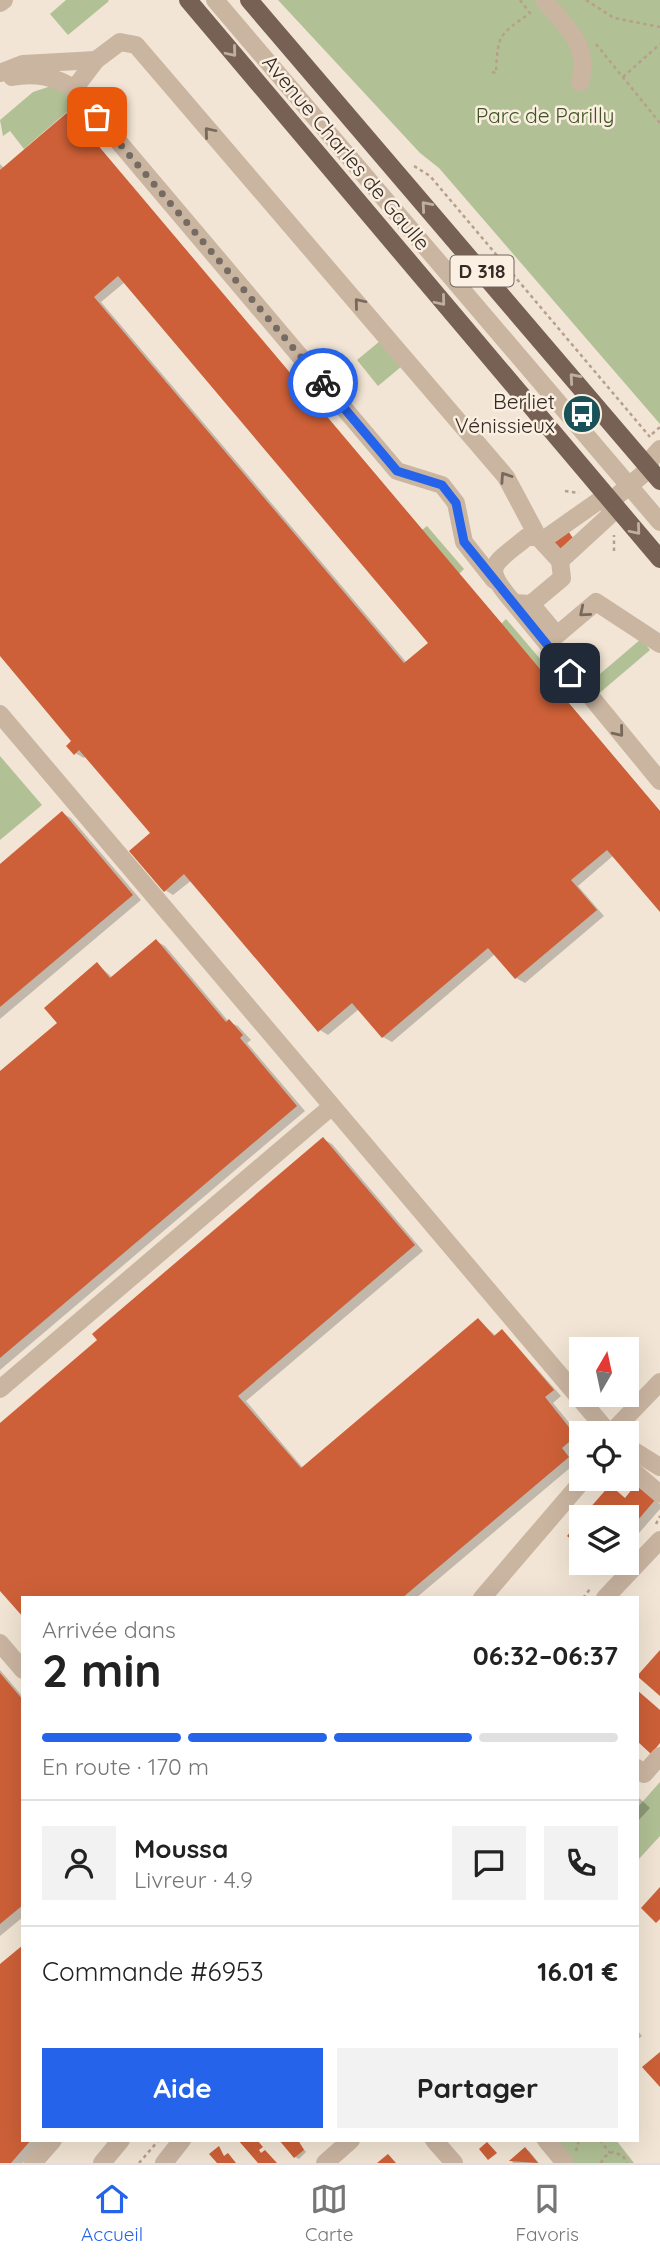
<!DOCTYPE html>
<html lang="fr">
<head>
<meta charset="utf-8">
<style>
	:root { --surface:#fff; --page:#f2f2f2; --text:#222; --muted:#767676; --line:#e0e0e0; --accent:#2563eb }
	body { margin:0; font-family:Quicksand,sans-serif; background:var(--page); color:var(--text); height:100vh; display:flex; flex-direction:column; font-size:26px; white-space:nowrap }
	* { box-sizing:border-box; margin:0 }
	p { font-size:23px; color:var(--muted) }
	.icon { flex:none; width:38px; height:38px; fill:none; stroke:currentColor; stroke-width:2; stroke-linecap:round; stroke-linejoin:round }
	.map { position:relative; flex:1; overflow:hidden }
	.drawer { position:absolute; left:21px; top:1596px; width:618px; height:546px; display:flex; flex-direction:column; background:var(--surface); border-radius:0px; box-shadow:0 7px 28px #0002 }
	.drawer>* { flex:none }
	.needle { width:46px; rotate:9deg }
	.buttons { position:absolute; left:569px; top:1337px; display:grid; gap:14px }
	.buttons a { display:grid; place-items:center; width:70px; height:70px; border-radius:0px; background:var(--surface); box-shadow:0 7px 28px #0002; font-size:35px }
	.pin { position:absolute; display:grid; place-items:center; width:60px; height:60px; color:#fff; margin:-30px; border-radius:14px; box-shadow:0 4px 10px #0006 }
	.courier { position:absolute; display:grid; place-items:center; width:70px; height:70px; margin:-35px; border:5px solid #2563eb; border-radius:50%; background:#fff; color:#222; box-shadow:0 2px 9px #0007 }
	.summary em { font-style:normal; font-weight:700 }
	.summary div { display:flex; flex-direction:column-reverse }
	.summary { display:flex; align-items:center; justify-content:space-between; height:119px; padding:0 21px }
	h1 { font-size:46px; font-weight:700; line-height:52px }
	.bar { display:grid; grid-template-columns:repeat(4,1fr); gap:10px 7px; align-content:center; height:84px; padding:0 21px }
	.bar i { height:9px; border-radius:5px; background:var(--line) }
	.bar .current { background:var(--accent) }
	.bar p { grid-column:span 4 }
	.line { display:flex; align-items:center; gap:18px; padding:0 21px; border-top:2px solid var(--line) }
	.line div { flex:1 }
	.round { display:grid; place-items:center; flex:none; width:74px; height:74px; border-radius:0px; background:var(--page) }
	.button { display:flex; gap:14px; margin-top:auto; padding:14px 21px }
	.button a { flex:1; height:80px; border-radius:0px; background:var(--accent); color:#fff; font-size:28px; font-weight:700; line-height:80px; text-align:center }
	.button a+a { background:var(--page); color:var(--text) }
	.dock { display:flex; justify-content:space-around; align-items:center; height:98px; border-top:2px solid var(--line); background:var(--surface); font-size:19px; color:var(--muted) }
	.dock a { display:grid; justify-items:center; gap:4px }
	.dock .current { color:var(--accent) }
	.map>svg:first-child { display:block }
	.green { fill:#b1c195 }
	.shadow { fill:#0003; fill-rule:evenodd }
	.building { fill:#cd6038; fill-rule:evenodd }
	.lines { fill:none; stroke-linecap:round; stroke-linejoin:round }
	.path { stroke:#b69f8b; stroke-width:2.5; stroke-dasharray:3.5 3.5; stroke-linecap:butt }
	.minor { stroke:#cab5a1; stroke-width:18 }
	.major { stroke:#776154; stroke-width:18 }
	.oneway { stroke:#bfafa2 }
	.oneway2 { stroke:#78695c }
	.done { stroke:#766b62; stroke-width:7; stroke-dasharray:0 12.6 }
	.route { stroke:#2563eb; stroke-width:9 }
	.labels { text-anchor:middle; stroke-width:5; stroke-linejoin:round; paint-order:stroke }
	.shield { fill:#faefe1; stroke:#6f655d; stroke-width:2 }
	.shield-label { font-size:19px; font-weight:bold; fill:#342a24 }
	.park-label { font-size:21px; fill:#425327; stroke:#faefe1 }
	.street-label { font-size:21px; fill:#342a24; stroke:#faefe1 }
	.poi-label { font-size:21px; fill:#342a24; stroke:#faefe1; text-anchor:end }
</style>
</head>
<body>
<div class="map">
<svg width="660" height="2163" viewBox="0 0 660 2163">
	<rect width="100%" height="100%" fill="#f2e5d5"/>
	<g class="green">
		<path d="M66,0H108L109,1L68,35L50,14Z"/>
		<path d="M278,0H660V424L439,168L420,153Z"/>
		<path d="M51,86L69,94L88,116L82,127L68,111L24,149L10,131L3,136L0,120L33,92Z"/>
		<path d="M380,341L402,366L378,386L357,360Z"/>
		<path d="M427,526L464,569L459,574L422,530Z"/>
		<path d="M506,619L547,667L542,671L501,624Z"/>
		<path d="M641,639L650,650L596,696L587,685Z"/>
		<path d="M0,756L42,805L0,840Z"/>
		<path d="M660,1782V1836L638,1860L637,1808Z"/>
		<path d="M551,2140H616L634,2163H570Z"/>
	</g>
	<g class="shadow">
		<path d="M69,113L660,811V910L614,855L578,886L604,916L525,983L516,978L495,954L392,1042L383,1037L359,1009L328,1035L320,1030L192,880L173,895L165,890L152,833L86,756L84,758L75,753L74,741L0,654V164L4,168ZM125,282L431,643L407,663L101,302Z"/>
		<path d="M62,813L71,818L141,900L0,1019V866Z"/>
		<path d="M156,941L165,946L229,1022L238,1026L251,1040L247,1043L305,1111L0,1370V1073L59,1023L97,964L113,978Z"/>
		<path d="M323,1139L332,1144L423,1251L246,1401L303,1468L478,1320L496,1336L502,1331L506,1334L561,1396L553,1403L581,1437V1444L569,1454L577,1462L416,1598H23L0,1587V1425L100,1340Z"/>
		<path d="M611,1488L626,1499L644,1493L660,1504V1509L626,1548V1517H585Z"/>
		<path d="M602,1563H614L610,1567Z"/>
		<path d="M0,1670L23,1697V1917L0,1936Z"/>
		<path d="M637,1796L650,1808L637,1822Z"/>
		<path d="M0,1967L23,2140H43L23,2163H0Z"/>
		<path d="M637,2030L642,2036L637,2040Z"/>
		<path d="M297,2140L306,2152L299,2159L295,2157Z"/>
		<path d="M525,2149L529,2151L539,2163H513L512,2161Z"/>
	</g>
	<g class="building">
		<path d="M69,111L660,811V912L607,850L571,880L597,910L515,979L488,948L382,1038L352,1003L318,1032L184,874L164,892L129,851L150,833L79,750L74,755L66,746L71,741L0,656V170ZM118,276L428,643L404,663L94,297Z"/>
		<path d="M568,531L573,538L560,549L554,542Z"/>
		<path d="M62,811L133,895L0,1007V864Z"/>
		<path d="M156,939L226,1022L229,1019L243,1035L240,1038L297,1106L0,1358V1071L57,1023L44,1008L97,962L110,978Z"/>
		<path d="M323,1137L415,1245L238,1396L301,1468L478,1318L494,1336L502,1329L554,1390L545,1397L576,1436L562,1448L569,1457L402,1598H23V1617L0,1591V1423L97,1340L92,1334Z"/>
		<path d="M636,1484L655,1500L626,1534V1517H582L610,1485L625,1498Z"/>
		<path d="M581,1519V1548L567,1536Z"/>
		<path d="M660,1650V1696L637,1676Z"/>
		<path d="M0,1673L23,1700V1905L0,1924Z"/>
		<path d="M637,1690L660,1710V1743L651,1754L637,1741Z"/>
		<path d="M660,1887V1919L656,1923L641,1908Z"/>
		<path d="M23,1945V2140H31L11,2163H0V1964Z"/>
		<path d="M660,2052V2087L642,2067Z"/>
		<path d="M238,2140H257L263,2147L259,2150L261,2153L265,2150L277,2163H258Z"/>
		<path d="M279,2140H298L304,2150L294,2158Z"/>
		<path d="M487,2142L497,2153L488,2160L479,2149Z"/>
		<path d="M219,2146L224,2156L228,2153L236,2163H217L209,2154Z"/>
		<path d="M525,2147L538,2163L509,2161Z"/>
		<path d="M388,2154L396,2163H377Z"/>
	</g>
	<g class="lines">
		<g class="path">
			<path d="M586,0L614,18L660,27"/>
			<path d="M596,44L660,123"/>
			<path d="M492,72L496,73C498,34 498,36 530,13L520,0"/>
			<path d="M623,77L660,44"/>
			<path d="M414,166L430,176L650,437"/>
			<path d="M652,434L660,427"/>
			<path d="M565,491L579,493"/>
			<path d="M614,551V535"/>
			<path d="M656,1524L660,1516"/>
			<path d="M606,1571L613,1563"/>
			<path d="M583,1598L590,1589"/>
			<path d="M600,2140L610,2153"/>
			<path d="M576,2151L579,2140"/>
			<path d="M139,2163L159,2140"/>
			<path d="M601,2163L604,2157L613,2152L623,2156L627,2163"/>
		</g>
		<g class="minor">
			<path d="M215,0L660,522"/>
			<path d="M544,0C566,27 591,46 580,83"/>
			<path d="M0,3L4,0"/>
			<path d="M0,73L23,64L96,60"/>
			<path d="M12,77C33,73 57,76 74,89"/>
			<path d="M543,540L597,502L611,501L649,469L651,459L660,449"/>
			<path d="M560,561L610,515L611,501"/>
			<path d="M494,580L464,542L456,503L442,485L397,471L74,89L96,60L120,42L136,45L506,477L538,537L560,561L562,578L531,604L514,603C481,565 492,566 527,537H538"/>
			<path d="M514,603L660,781"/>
			<path d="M531,604L557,635L596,602L660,644"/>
			<path d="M0,714L609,1433"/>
			<path d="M0,1389L331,1107"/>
			<path d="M611,1433L660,1382"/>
			<path d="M626,1446L660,1467"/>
			<path d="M626,1459L633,1471L660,1494"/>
			<path d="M482,1598L584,1479"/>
			<path d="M605,1598L660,1540"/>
			<path d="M0,1643L23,1670"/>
			<path d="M637,1768L644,1774L660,1756"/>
			<path d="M434,2140L454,2163"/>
			<path d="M546,2140L565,2163"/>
			<path d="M33,2163L53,2140"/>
			<path d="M102,2163L121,2140"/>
			<path d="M164,2163L182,2140"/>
			<path d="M325,2163L351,2140"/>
		</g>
		<g class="major">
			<path d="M188,0L660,559"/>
			<path d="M249,0L660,481"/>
		</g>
	</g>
	<defs><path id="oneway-chevron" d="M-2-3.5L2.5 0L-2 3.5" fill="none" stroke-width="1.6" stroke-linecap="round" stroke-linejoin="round" transform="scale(1.75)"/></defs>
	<g class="oneway">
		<use href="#oneway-chevron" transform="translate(232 52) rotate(50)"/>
		<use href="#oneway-chevron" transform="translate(426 206) rotate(-131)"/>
		<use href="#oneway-chevron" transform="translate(441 301) rotate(50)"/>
		<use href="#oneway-chevron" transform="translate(574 378) rotate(-131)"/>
		<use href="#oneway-chevron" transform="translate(636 530) rotate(50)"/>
	</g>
	<g class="oneway2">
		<use href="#oneway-chevron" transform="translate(209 132) rotate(-130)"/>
		<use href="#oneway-chevron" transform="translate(359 303) rotate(-130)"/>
		<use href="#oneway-chevron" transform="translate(505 477) rotate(-124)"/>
		<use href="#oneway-chevron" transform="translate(584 612) rotate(140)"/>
		<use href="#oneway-chevron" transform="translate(619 732) rotate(51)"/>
	</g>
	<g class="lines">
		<path class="done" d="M97,117L323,383"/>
		<path class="route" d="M323,383L397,471L442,485L456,503L464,542L570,673"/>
	</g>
	<defs>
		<g id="bus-disc" transform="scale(2.0125)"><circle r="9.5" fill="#185157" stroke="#faefe1"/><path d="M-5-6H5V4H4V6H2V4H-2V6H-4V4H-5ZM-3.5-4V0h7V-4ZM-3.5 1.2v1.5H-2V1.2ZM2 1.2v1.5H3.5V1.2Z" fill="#fff"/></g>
	</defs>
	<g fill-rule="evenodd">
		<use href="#bus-disc" x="582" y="414"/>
	</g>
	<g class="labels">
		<rect class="shield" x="450.5" y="255.5" width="63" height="31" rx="5"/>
		<g class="shield-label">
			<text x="482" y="278">D 318</text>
		</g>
		<g class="park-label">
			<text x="545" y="123">Parc de Parilly</text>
		</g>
		<g class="street-label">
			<text transform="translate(346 153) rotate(50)" y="7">Avenue Charles de Gaulle</text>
		</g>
		<g class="poi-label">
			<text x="555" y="409">Berliet<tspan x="555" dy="24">Vénissieux</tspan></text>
		</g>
	</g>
</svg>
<div class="buttons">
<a><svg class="needle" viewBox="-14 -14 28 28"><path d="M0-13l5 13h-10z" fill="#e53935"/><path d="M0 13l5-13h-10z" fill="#767676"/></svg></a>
<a><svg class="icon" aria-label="locate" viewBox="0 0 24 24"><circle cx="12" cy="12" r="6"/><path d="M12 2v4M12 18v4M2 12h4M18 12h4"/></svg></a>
<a><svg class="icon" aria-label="layers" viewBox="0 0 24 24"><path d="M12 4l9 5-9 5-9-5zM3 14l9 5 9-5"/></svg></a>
</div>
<div class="pin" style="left:97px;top:117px;background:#ea580c"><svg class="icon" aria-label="bag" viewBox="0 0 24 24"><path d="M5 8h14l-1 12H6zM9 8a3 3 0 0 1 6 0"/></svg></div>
<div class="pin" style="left:570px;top:673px;background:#1f2937"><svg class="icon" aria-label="home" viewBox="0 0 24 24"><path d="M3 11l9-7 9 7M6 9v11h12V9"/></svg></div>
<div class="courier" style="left:323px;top:383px"><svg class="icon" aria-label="bike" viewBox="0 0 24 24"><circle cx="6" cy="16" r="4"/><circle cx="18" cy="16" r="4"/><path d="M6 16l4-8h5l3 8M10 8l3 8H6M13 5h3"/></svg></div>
<section class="drawer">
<div class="summary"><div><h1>2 min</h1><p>Arrivée dans</p></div><em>06:32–06:37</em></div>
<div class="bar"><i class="current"></i><i class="current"></i><i class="current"></i><i></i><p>En route · 170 m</p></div>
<div class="line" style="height:126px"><a class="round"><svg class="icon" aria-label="person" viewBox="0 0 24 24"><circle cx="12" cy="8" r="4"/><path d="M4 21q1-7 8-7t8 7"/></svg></a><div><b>Moussa</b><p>Livreur · 4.9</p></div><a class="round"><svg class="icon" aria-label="chat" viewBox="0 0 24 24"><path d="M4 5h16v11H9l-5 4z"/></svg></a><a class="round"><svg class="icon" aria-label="phone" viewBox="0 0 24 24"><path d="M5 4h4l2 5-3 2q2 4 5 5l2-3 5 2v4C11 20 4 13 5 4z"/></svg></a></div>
<div class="line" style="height:91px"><div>Commande #6953</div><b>16.01 €</b></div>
<div class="button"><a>Aide</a><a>Partager</a></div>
</section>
</div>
<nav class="dock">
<a class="current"><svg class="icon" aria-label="home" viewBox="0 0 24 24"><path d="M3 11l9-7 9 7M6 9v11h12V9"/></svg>Accueil</a>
<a><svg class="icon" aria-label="map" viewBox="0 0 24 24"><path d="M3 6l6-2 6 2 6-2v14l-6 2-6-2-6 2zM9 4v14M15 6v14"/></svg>Carte</a>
<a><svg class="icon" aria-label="saved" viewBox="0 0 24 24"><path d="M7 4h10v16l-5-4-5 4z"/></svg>Favoris</a>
</nav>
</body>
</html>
